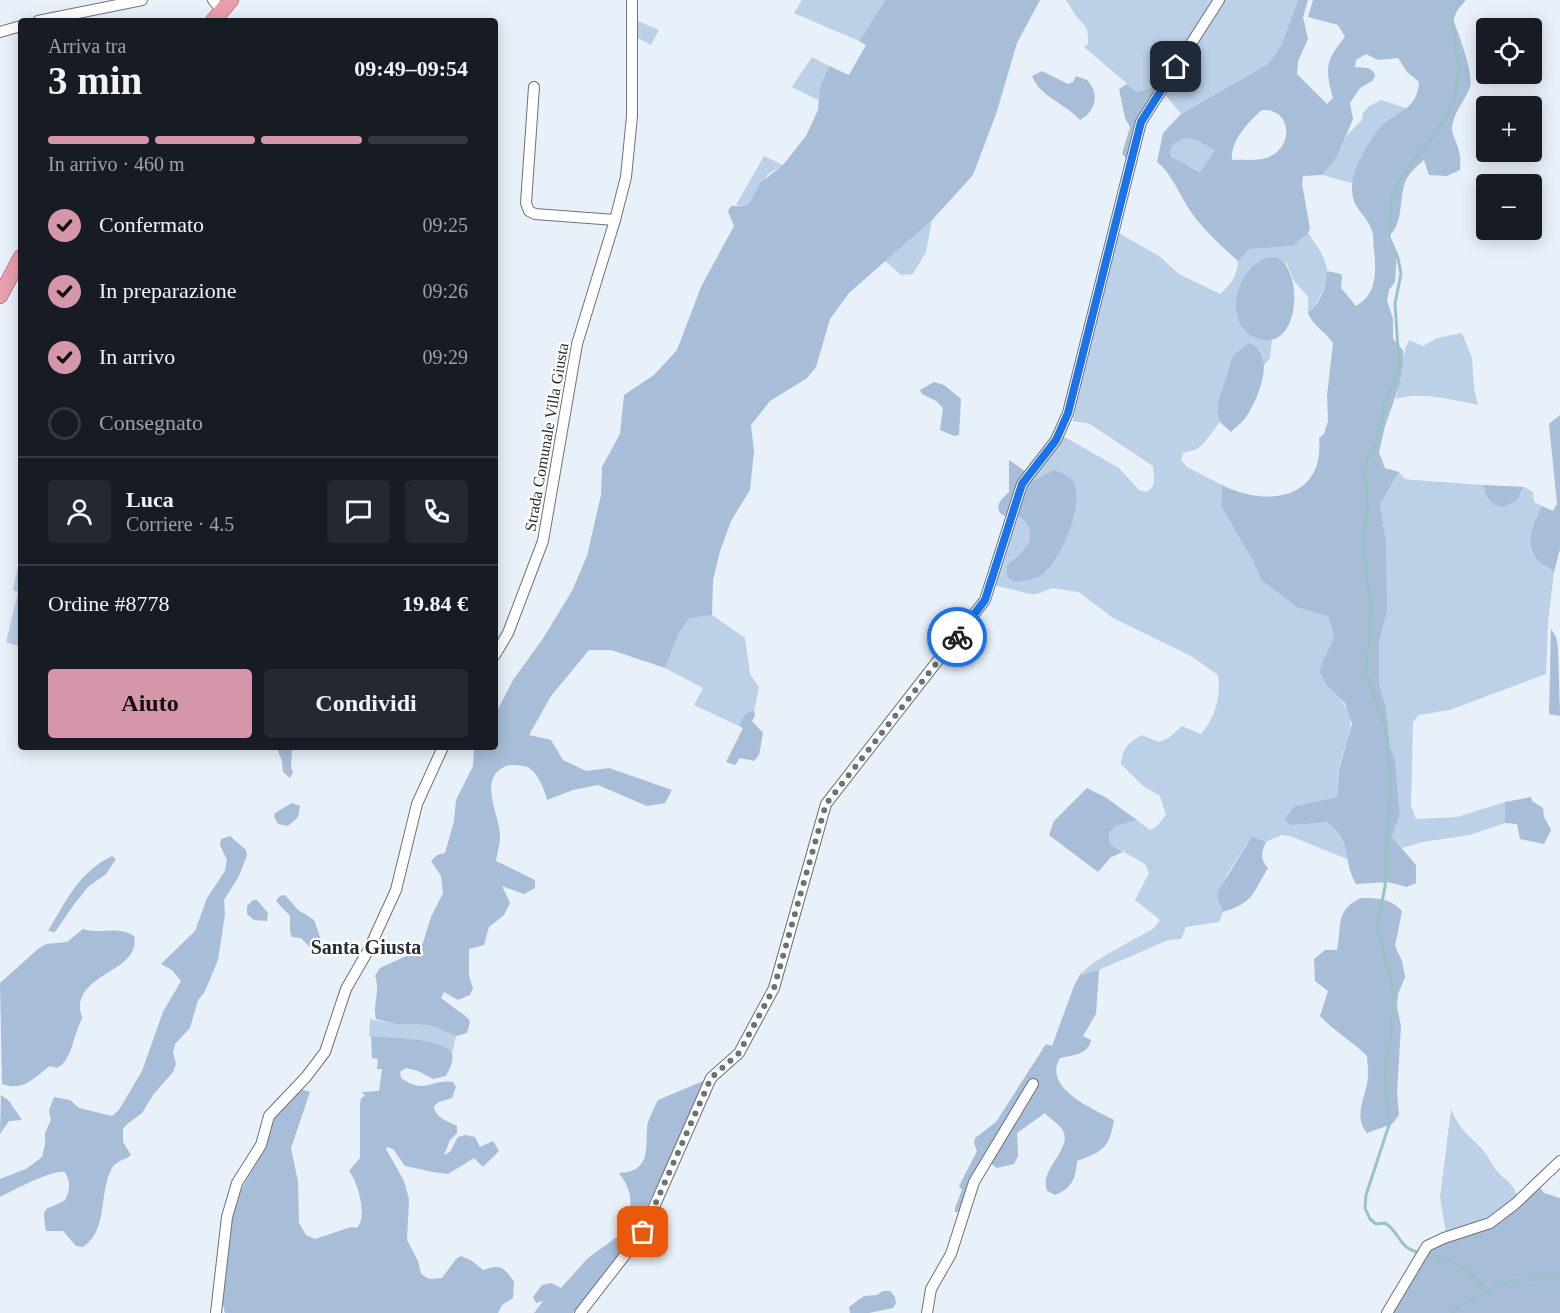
<!DOCTYPE html>
<html lang="it">
<head>
<meta charset="utf-8">
<style>
	:root { --surface:#171b24; --page:#242831; --text:#f1f3f6; --muted:#9ea1a6; --line:#363941; --accent:#d696aa }
	body { margin:0; font-family:Georgia,serif; background:var(--page); color:var(--text); height:100vh; display:flex; flex-direction:column; font-size:22px; white-space:nowrap }
	* { box-sizing:border-box; margin:0 }
	p { font-size:20px; color:var(--muted) }
	.icon { flex:none; width:33px; height:33px; fill:none; stroke:currentColor; stroke-width:2; stroke-linecap:round; stroke-linejoin:round }
	.map { position:relative; flex:1; overflow:hidden }
	.side { position:absolute; left:18px; top:18px; width:480px; height:732px; display:flex; flex-direction:column; background:var(--surface); border-radius:6px; box-shadow:0 3px 15px #0003 }
	.side>* { flex:none }
	.controls { position:absolute; left:1476px; top:18px; display:grid; gap:12px }
	.controls a { display:grid; place-items:center; width:66px; height:66px; border-radius:6px; background:var(--surface); box-shadow:0 3px 15px #0003; font-size:30px }
	.pin { position:absolute; display:grid; place-items:center; width:51px; height:51px; color:#fff; margin:-26px; border-radius:12px; box-shadow:0 3px 9px #0006 }
	.courier { position:absolute; display:grid; place-items:center; width:60px; height:60px; margin:-30px; border:4px solid #1a73e8; border-radius:50%; background:#fff; color:#222; box-shadow:0 2px 8px #0007 }
	.headline em { font-style:normal; font-weight:600 }
	.headline div { display:flex; flex-direction:column-reverse }
	.headline { display:flex; align-items:center; justify-content:space-between; height:102px; padding:0 30px }
	h1 { font-size:39px; font-weight:600; line-height:45px }
	.bar { display:grid; grid-template-columns:repeat(4,1fr); gap:9px 6px; align-content:center; height:72px; padding:0 30px }
	.bar i { height:8px; border-radius:4px; background:var(--line) }
	.bar .current { background:var(--accent) }
	.bar p { grid-column:span 4 }
	.line { display:flex; align-items:center; gap:15px; padding:0 30px; border-top:2px solid var(--line) }
	.line div { flex:1 }
	.round { display:grid; place-items:center; flex:none; width:63px; height:63px; border-radius:6px; background:var(--page) }
	ol { padding:0 30px; list-style:none }
	li { display:flex; align-items:center; gap:18px; height:66px }
	li p { margin-inline-start:auto }
	li .icon { padding:6px; border-radius:50%; background:var(--accent); color:#111; stroke-width:4 }
	li:last-child { color:var(--muted) }
	li i { width:33px; height:33px; border:3px solid var(--line); border-radius:50% }
	.cta { display:flex; gap:12px; margin-top:auto; padding:12px 30px }
	.cta a { flex:1; height:69px; border-radius:6px; background:var(--accent); color:#111; font-size:24px; font-weight:600; line-height:69px; text-align:center }
	.cta a+a { background:var(--page); color:var(--text) }
	.map>svg:first-child { display:block }
	.green { fill:#bcd0e8 }
	.forest { fill:#a8bdd7; fill-rule:evenodd }
	.lines { fill:none; stroke-linecap:round; stroke-linejoin:round }
	.stream { stroke:#9ac3c6; stroke-width:3 }
	.minor-casing { stroke:#6c737b; stroke-width:12 }
	.primary-casing { stroke:#9c4c5e; stroke-width:16 }
	.minor { stroke:#fff; stroke-width:10 }
	.primary { stroke:#e99ead; stroke-width:15 }
	.done { stroke:#6c7176; stroke-width:6; stroke-dasharray:0 10.8 }
	.route { stroke:#1a73e8; stroke-width:8 }
	.labels { text-anchor:middle; stroke-width:4.5; stroke-linejoin:round; paint-order:stroke }
	.street-label { font-size:16px; fill:#292c30; stroke:#fff }
	.quarter-label { font-size:20px; font-weight:bold; fill:#292c30; stroke:#fff }
</style>
</head>
<body>
<div class="map">
<svg width="1560" height="1313" viewBox="0 0 1560 1313">
	<rect width="100%" height="100%" fill="#e8f0f9"/>
	<g class="green">
		<path d="M802,0H885L859,41L794,13Z"/>
		<path d="M1066,0H1217L1160,89H1151L1137,92L1084,47L1088,44C1089,24 1084,27 1074,13C1071,9 1069,4 1066,0Z"/>
		<path d="M1225,0H1298L1281,46L1268,64L1181,114L1164,93Z"/>
		<path d="M638,21L659,30L651,45L638,38Z"/>
		<path d="M812,57L829,66L818,100L792,87Z"/>
		<path d="M1381,100L1409,109C1374,130 1365,146 1352,183L1322,175L1336,159L1346,136L1362,120L1363,113L1369,106Z"/>
		<path d="M1185,138L1198,141L1216,150L1200,172C1190,164 1175,164 1170,152L1173,145Z"/>
		<path d="M764,156L783,165L768,174L750,202L745,206L736,205Z"/>
		<path d="M932,220L926,252L913,274L901,275L885,261Z"/>
		<path d="M1117,232L1159,256L1179,274L1220,294C1230,286 1238,274 1238,261L1250,249L1293,246L1308,233C1325,257 1335,271 1319,298C1315,304 1314,308 1308,313V297L1294,281L1286,262L1262,339L1272,340L1270,358L1264,365C1263,353 1261,347 1249,343L1233,355L1218,402L1217,413L1220,422L1203,444L1197,449L1183,453L1181,460L1187,467L1222,485L1221,506L1253,561L1261,580L1289,601L1327,616L1335,629L1333,643L1325,654L1328,687C1364,718 1348,731 1339,768C1337,778 1338,788 1337,797L1295,806C1321,820 1345,826 1347,859L1290,836L1282,835L1266,842L1252,836L1228,873L1217,898L1223,912L1219,922L1186,927L1181,939L1168,940L1099,970L1081,975C1086,963 1140,937 1154,928L1160,920L1135,900L1149,873L1145,864L1110,844L1109,833L1116,826L1137,820L1150,830L1157,826L1166,815L1160,796L1143,786L1121,764C1122,749 1128,742 1142,735L1159,742L1170,737L1182,726L1201,734C1215,718 1221,697 1218,675L1191,656L1113,618L1079,592L1052,588L1036,594H1030L994,585L1016,514C1043,533 1027,549 1007,565L1034,579L1053,470L1023,486L1063,436L1119,468L1139,490L1146,492C1157,487 1154,478 1153,466L1090,424L1073,421L1082,371Z"/>
		<path d="M1462,333L1472,358L1474,389L1478,405C1452,400 1421,391 1396,399C1401,380 1400,357 1409,340L1423,346L1437,338Z"/>
		<path d="M1399,472L1405,479L1414,480L1483,485L1485,491L1520,495L1524,487L1533,492L1534,502L1542,506C1533,523 1523,544 1538,561C1543,566 1549,567 1554,572L1548,623L1546,674L1450,710L1419,715L1413,722L1411,806L1416,819L1457,817L1505,802V823L1470,835L1423,842L1402,848L1392,837L1400,814L1395,760L1390,745L1386,708L1379,683V643L1387,612L1386,541L1380,504Z"/>
		<path d="M21,552V647L6,642L18,592L13,590Z"/>
		<path d="M712,615L745,638L750,674L759,687L754,712L741,721L739,726L694,705L703,688L665,668L679,633L689,617Z"/>
		<path d="M370,1019L396,1024L430,1025L456,1036L452,1054C436,1035 392,1039 369,1036Z"/>
		<path d="M1451,1109C1461,1134 1472,1136 1486,1154C1490,1159 1492,1165 1496,1170C1507,1183 1514,1182 1518,1200L1501,1213L1446,1233L1440,1198Z"/>
	</g>
	<g class="forest">
		<path d="M885,0H1040L1017,43L996,114L973,175L932,220L849,293L830,319L816,367L807,378L770,401L751,425L754,451L750,490L731,521L720,551L713,580L712,615L689,618L679,633L665,668L611,650H589L551,696L529,735L551,740L563,760L586,771L609,768L672,790L665,803L647,806L598,785L573,790L547,800C546,792 537,772 529,768C524,765 511,764 506,766C476,779 501,815 500,838C500,845 497,853 496,861L535,880V888L524,894L502,886L510,903L504,915L489,927L484,945L469,949V976L473,988L470,995L458,1000L444,992L441,998L468,1018L470,1022L467,1033L456,1036L430,1025L396,1024L376,1019C372,1004 381,992 375,976L380,968L415,952L423,943L431,917L443,893L441,876L431,861L437,855L445,853L454,821L456,800L473,766L474,747H495V715L513,680L542,640L572,591L587,556L601,495L602,467L620,434L624,395L654,375L677,350L701,287L734,226L728,211L731,206H745L750,202L761,182L783,165L806,136L818,110L820,88L829,66L849,75L866,45L859,41Z"/>
		<path d="M1298,0H1308L1303,17L1308,39L1298,61L1297,74L1327,104L1333,98C1325,69 1325,61 1345,37L1338,25L1308,17L1313,0H1466L1452,16C1457,31 1474,72 1470,87C1465,101 1452,114 1452,130C1453,137 1458,145 1459,152C1461,158 1460,164 1460,170L1447,176L1429,175L1424,160C1416,167 1407,174 1404,186C1399,204 1403,225 1387,238L1397,252L1395,282L1389,290L1387,300L1393,319V339L1403,350V365L1399,386L1385,426L1379,452L1385,468L1399,472L1380,504L1386,541L1387,595V612L1379,643V683L1386,708L1390,745L1395,760L1400,814L1392,837L1416,865V883L1407,887L1388,882L1356,884C1341,857 1354,842 1326,822L1291,825L1284,819L1295,806L1337,797L1339,769L1352,724L1345,703L1328,687L1320,672C1324,645 1343,644 1327,616L1297,607L1261,580L1253,561L1221,506L1222,485C1267,508 1325,499 1319,438L1324,434L1328,421L1327,395L1333,343C1324,330 1314,327 1308,313C1320,303 1327,287 1327,271L1341,274L1342,277L1341,288L1356,306C1378,294 1376,270 1374,249C1373,243 1374,236 1372,231C1366,212 1351,210 1352,186C1352,171 1369,140 1379,129C1396,110 1417,112 1419,82L1407,72L1398,58L1378,60L1366,54L1356,60L1355,67L1368,68L1374,72L1375,76L1372,81L1360,88L1350,103L1353,119L1336,159L1322,175L1303,176L1302,184L1310,228L1308,233L1293,246L1250,249L1238,261C1221,246 1204,230 1191,212C1181,197 1170,171 1157,162L1163,133L1181,114L1268,64L1281,46ZM1262,110C1292,108 1293,146 1271,156C1260,162 1244,159 1232,160C1230,141 1249,121 1262,110ZM1185,138L1198,141L1215,150L1200,172L1172,157L1170,152L1173,145Z"/>
		<path d="M1042,71L1068,84L1073,82L1076,76L1087,80C1100,94 1096,111 1080,120C1065,103 1040,97 1032,76Z"/>
		<path d="M1127,84L1137,92L1158,87L1127,159L1122,154L1130,127L1125,118L1119,89Z"/>
		<path d="M1277,257C1305,274 1298,345 1264,340C1222,333 1232,273 1264,259C1267,257 1274,257 1277,257Z"/>
		<path d="M1249,343C1277,352 1259,396 1248,414C1244,421 1237,426 1231,432L1220,422L1217,413L1218,402L1233,355Z"/>
		<path d="M934,382L944,385L961,399L959,435L954,436L940,430L943,408L936,401L922,394L920,390Z"/>
		<path d="M1560,415V549L1554,572C1549,567 1543,566 1538,561C1523,543 1533,524 1542,506L1553,511L1557,504L1549,424Z"/>
		<path d="M1009,460L1025,471L1007,517L1001,514C994,504 1002,499 1009,492Z"/>
		<path d="M1053,470C1062,473 1072,476 1075,486C1082,509 1062,556 1045,572C1037,580 1025,580 1014,582L1007,577V565C1027,549 1043,533 1016,514L1023,486Z"/>
		<path d="M1483,485L1524,487L1516,501L1503,507C1490,504 1486,498 1483,485Z"/>
		<path d="M1551,629L1556,637L1558,648L1560,716L1549,714Z"/>
		<path d="M754,711L755,715L752,721L763,733L759,755L754,761L740,758L735,765L726,762L743,728L739,726C742,719 745,712 754,711Z"/>
		<path d="M281,747L292,748L291,766L293,773L290,778L283,772L282,761L278,751Z"/>
		<path d="M1087,788L1105,797L1137,820L1116,826L1109,833L1110,844L1123,852L1111,857L1098,872L1049,835L1054,821Z"/>
		<path d="M1531,797L1532,801L1543,808L1544,817L1551,830L1544,844L1520,839L1517,824L1505,823V802Z"/>
		<path d="M292,803L300,806L298,817L288,826L278,824L274,817L275,813Z"/>
		<path d="M230,836L246,850L247,855L239,876L224,900L225,914L218,960L204,993L198,1000L190,1028L175,1044L173,1053L176,1064L173,1072L153,1095L142,1113L126,1125L123,1129V1142L131,1155C126,1160 115,1161 112,1168C98,1194 109,1229 83,1247L76,1246L63,1231H46C41,1202 46,1212 65,1200C70,1190 71,1183 65,1172C51,1170 14,1190 0,1197V1179L26,1169L42,1157L45,1145V1133L51,1120L49,1110L54,1097L70,1100L79,1108L112,1116L119,1110L142,1071L163,1012L181,981L172,970L161,964L195,931L207,898L225,871L227,860L220,845L221,839Z"/>
		<path d="M1252,836L1266,842C1261,852 1260,860 1268,868C1252,894 1253,903 1223,912L1217,898L1219,890Z"/>
		<path d="M112,856L116,859L106,874L88,887L75,903L55,932L48,931C66,901 79,872 112,856Z"/>
		<path d="M285,895L298,910L314,920L321,940L318,948L313,950L301,938L292,937L290,932V916L276,901L280,896Z"/>
		<path d="M1361,898C1377,898 1390,898 1402,911L1395,946L1402,961L1405,977L1398,994L1397,1007L1401,1026L1397,1093L1399,1115L1392,1124L1367,1133C1352,1115 1367,1096 1368,1076C1369,1070 1367,1063 1367,1056C1352,1041 1334,1031 1320,1016L1328,991L1315,981L1314,959L1325,950H1337C1342,925 1335,910 1361,898Z"/>
		<path d="M253,900H257L268,913L267,921L254,920L247,914V906Z"/>
		<path d="M83,929C102,935 117,925 134,936C141,970 83,972 80,1005C79,1009 82,1015 82,1019C74,1032 72,1061 57,1068L50,1066C33,1078 24,1092 2,1084L0,983L38,949L46,944L67,942Z"/>
		<path d="M1099,970L1096,1014L1083,1036L1091,1040C1088,1055 1073,1055 1060,1058C1042,1088 1093,1109 1114,1120C1109,1148 1104,1151 1077,1161C1076,1178 1072,1188 1055,1195L1047,1191C1038,1169 1075,1148 1062,1129C1058,1123 1050,1119 1045,1113L1017,1133L1018,1156L1014,1164L997,1168L985,1159L959,1212H955V1208L962,1190L959,1186L977,1151L974,1143L975,1138L996,1122L1046,1044L1052,1046L1074,986L1082,971L1081,975Z"/>
		<path d="M371,1036C387,1038 445,1037 452,1054C454,1061 449,1070 446,1076L433,1079L418,1071L406,1068L400,1072L401,1078C425,1095 431,1079 453,1082L456,1087L452,1098L439,1102L434,1106C435,1118 448,1121 457,1126V1133L450,1140L444,1155L450,1152L458,1137L466,1135L475,1137L480,1147L493,1141L499,1151L483,1167L474,1158L448,1174L433,1172L405,1166L393,1149L387,1147L386,1149L404,1181L409,1199L407,1240L418,1261L421,1274L429,1279L442,1278L456,1259L461,1256L472,1261L483,1270C500,1264 504,1267 514,1282L513,1298L502,1305L498,1313H225L221,1297L230,1242L231,1212L240,1191L258,1161C255,1140 281,1104 291,1086L310,1092L291,1148L298,1182L299,1223L306,1235L315,1239L351,1227L357,1228C368,1217 358,1182 349,1171L360,1158V1105L361,1098L365,1096L362,1092L379,1091L382,1069H377L378,1059L372,1058Z"/>
		<path d="M708,1079L633,1236L573,1313H534L543,1301L536,1303L533,1297L542,1285L551,1283L561,1288L588,1258L625,1231L626,1222L622,1216L630,1210C632,1195 628,1185 619,1173C650,1172 646,1150 647,1127C648,1119 655,1107 658,1100Z"/>
		<path d="M1,1095L9,1101L22,1120L9,1121L0,1134Z"/>
		<path d="M1538,1185L1544,1193L1560,1198V1313H1389L1428,1249L1476,1230Z"/>
		<path d="M883,1291H890L895,1297L896,1303L893,1308L869,1313H850L849,1307L864,1296L877,1295Z"/>
	</g>
	<g class="lines">
		<g class="stream">
			<path d="M1417,1252C1399,1248 1399,1231 1385,1223L1376,1224L1370,1219L1365,1208L1366,1195L1389,1125L1385,1071L1391,1033L1393,990L1377,926L1385,887L1390,780L1385,726L1365,670L1370,640L1371,604L1364,554V530L1368,502L1364,475L1367,459L1376,445L1386,399L1394,384L1399,366L1395,303L1401,274L1398,258L1389,237L1392,196L1402,177L1437,131L1448,114L1456,93L1459,68L1452,19L1460,0"/>
			<path d="M1427,1254C1451,1259 1473,1270 1486,1292"/>
			<path d="M1452,1313L1458,1306L1507,1282L1560,1276"/>
		</g>
		<g class="minor-casing">
			<g id="minor">
				<path d="M213,0L222,11"/>
				<path d="M38,21L142,0"/>
				<path d="M0,32L21,26"/>
				<path d="M534,87L526,203L529,211L535,214L615,220"/>
				<path d="M495,655L508,633L543,541L577,344L615,220L626,177L632,116V0"/>
				<path d="M216,1313L227,1217L237,1183L261,1145L269,1116L306,1077L325,1052L346,989L369,949L396,890L417,804L443,747"/>
				<path d="M580,1313L643,1232L711,1078L739,1053L774,988L826,804L985,600L1022,484L1056,440L1068,413L1141,122L1219,0"/>
				<path d="M927,1313L931,1289L951,1254L974,1182L1033,1084"/>
				<path d="M1387,1313L1427,1246L1444,1238L1490,1223L1515,1204L1560,1161"/>
			</g>
		</g>
		<g class="primary-casing">
			<g id="primary">
				<path d="M213,21L231,0"/>
				<path d="M0,296L21,257"/>
			</g>
		</g>
		<use href="#minor" class="minor"/>
		<use href="#primary" class="primary"/>
	</g>
	<g class="lines">
		<path class="done" d="M643,1232L711,1078L739,1053L774,988L826,804L957,637"/>
		<path class="route" d="M957,637L985,600L1022,484L1056,440L1068,413L1141,122L1176,67"/>
	</g>
	<g class="labels">
		<g class="street-label">
			<text transform="translate(546 437) rotate(-80)" y="6">Strada Comunale Villa Giusta</text>
		</g>
		<g class="quarter-label">
			<text x="366" y="954">Santa Giusta</text>
		</g>
	</g>
</svg>
<div class="controls">
<a><svg class="icon" aria-label="locate" viewBox="0 0 24 24"><circle cx="12" cy="12" r="6"/><path d="M12 2v4M12 18v4M2 12h4M18 12h4"/></svg></a>
<a>+</a>
<a>−</a>
</div>
<div class="pin" style="left:643px;top:1232px;background:#ea580c"><svg class="icon" aria-label="bag" viewBox="0 0 24 24"><path d="M5 8h14l-1 12H6zM9 8a3 3 0 0 1 6 0"/></svg></div>
<div class="pin" style="left:1176px;top:67px;background:#1f2937"><svg class="icon" aria-label="home" viewBox="0 0 24 24"><path d="M3 11l9-7 9 7M6 9v11h12V9"/></svg></div>
<div class="courier" style="left:957px;top:637px"><svg class="icon" aria-label="bike" viewBox="0 0 24 24"><circle cx="6" cy="16" r="4"/><circle cx="18" cy="16" r="4"/><path d="M6 16l4-8h5l3 8M10 8l3 8H6M13 5h3"/></svg></div>
<section class="side">
<div class="headline"><div><h1>3 min</h1><p>Arriva tra</p></div><em>09:49–09:54</em></div>
<div class="bar"><i class="current"></i><i class="current"></i><i class="current"></i><i></i><p>In arrivo · 460 m</p></div>
<ol>
<li><svg class="icon" aria-label="check" viewBox="0 0 24 24"><path d="M5 12l5 5 9-10"/></svg>Confermato<p>09:25</p></li>
<li><svg class="icon" aria-label="check" viewBox="0 0 24 24"><path d="M5 12l5 5 9-10"/></svg>In preparazione<p>09:26</p></li>
<li><svg class="icon" aria-label="check" viewBox="0 0 24 24"><path d="M5 12l5 5 9-10"/></svg>In arrivo<p>09:29</p></li>
<li><i></i>Consegnato</li>
</ol>
<div class="line" style="height:108px"><a class="round"><svg class="icon" aria-label="person" viewBox="0 0 24 24"><circle cx="12" cy="8" r="4"/><path d="M4 21q1-7 8-7t8 7"/></svg></a><div><b>Luca</b><p>Corriere · 4.5</p></div><a class="round"><svg class="icon" aria-label="chat" viewBox="0 0 24 24"><path d="M4 5h16v11H9l-5 4z"/></svg></a><a class="round"><svg class="icon" aria-label="phone" viewBox="0 0 24 24"><path d="M5 4h4l2 5-3 2q2 4 5 5l2-3 5 2v4C11 20 4 13 5 4z"/></svg></a></div>
<div class="line" style="height:78px"><div>Ordine #8778</div><b>19.84 €</b></div>
<div class="cta"><a>Aiuto</a><a>Condividi</a></div>
</section>
</div>
</body>
</html>
